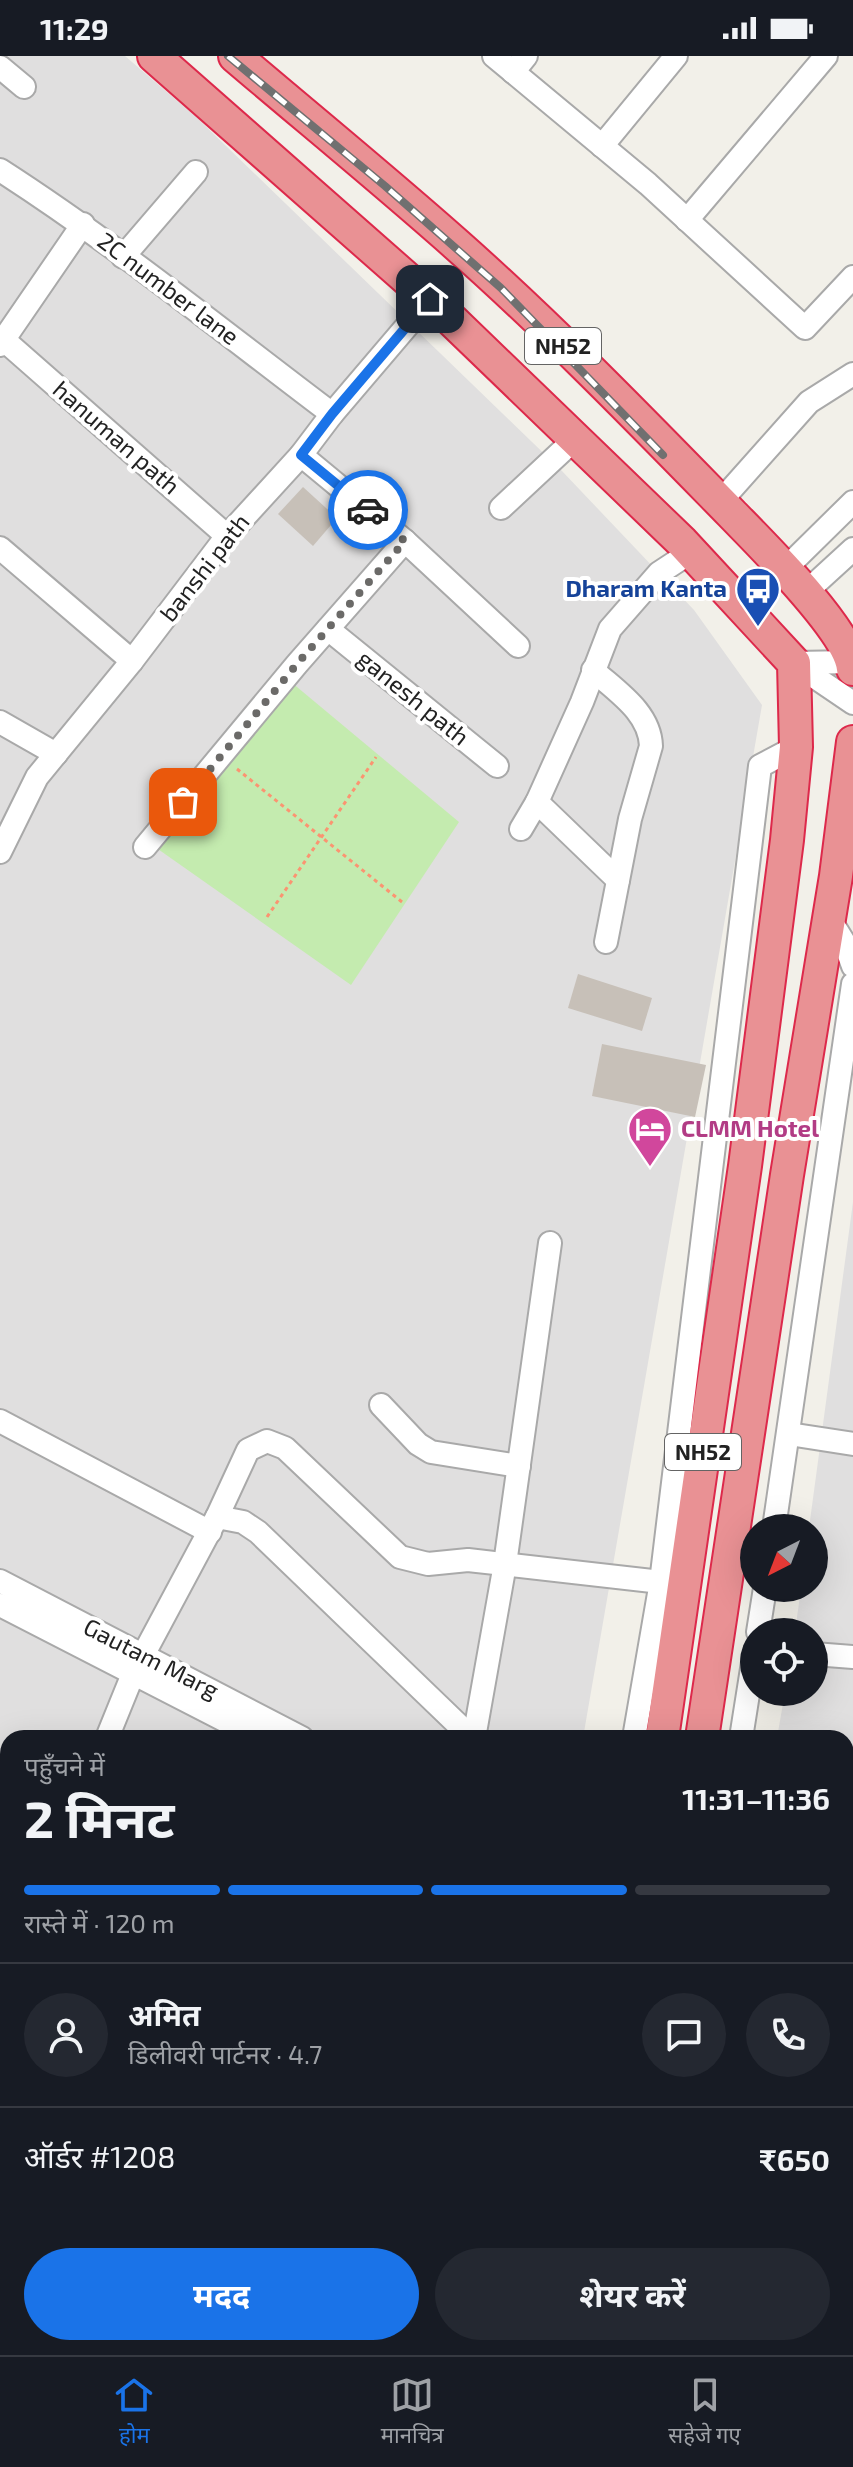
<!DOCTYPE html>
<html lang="hi">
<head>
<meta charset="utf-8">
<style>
	:root { --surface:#171b24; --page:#242831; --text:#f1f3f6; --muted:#9ea1a6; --line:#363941; --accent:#1a73e8 }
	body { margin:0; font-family:"Exo 2","Noto Sans Devanagari",sans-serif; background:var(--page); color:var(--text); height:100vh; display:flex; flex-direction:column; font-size:30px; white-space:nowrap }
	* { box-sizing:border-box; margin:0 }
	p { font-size:26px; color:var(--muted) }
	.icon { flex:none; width:44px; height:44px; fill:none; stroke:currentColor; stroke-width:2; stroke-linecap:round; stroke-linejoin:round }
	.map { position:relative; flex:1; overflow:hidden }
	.sheet { position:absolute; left:0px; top:1674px; width:854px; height:626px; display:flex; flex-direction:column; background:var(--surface); border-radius:24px 24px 0 0; box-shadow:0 8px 32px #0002 }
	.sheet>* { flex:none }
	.needle { width:52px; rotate:222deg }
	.buttons { position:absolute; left:740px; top:1458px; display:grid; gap:16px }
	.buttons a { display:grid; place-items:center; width:88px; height:88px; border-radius:50%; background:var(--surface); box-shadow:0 8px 32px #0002; font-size:40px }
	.pin { position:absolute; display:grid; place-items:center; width:68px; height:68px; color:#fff; margin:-34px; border-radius:16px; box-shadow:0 4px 12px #0006 }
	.courier { position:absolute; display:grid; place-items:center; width:80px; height:80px; margin:-40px; border:6px solid #1a73e8; border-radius:50%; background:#fff; color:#222; box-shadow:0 2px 10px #0007 }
	.summary em { font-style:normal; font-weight:700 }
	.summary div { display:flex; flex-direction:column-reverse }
	.summary { display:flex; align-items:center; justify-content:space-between; height:136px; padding:0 24px }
	h1 { font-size:52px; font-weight:700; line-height:60px }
	.bar { display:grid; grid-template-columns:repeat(4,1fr); gap:12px 8px; align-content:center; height:96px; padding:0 24px }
	.bar i { height:10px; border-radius:6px; background:var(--line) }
	.bar .active { background:var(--accent) }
	.bar p { grid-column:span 4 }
	.line { display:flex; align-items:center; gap:20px; padding:0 24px; border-top:2px solid var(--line) }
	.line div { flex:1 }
	.round { display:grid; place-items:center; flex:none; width:84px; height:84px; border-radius:42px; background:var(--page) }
	.primary-button { display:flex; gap:16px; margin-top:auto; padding:16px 24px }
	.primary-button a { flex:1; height:92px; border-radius:48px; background:var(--accent); color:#fff; font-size:32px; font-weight:700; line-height:92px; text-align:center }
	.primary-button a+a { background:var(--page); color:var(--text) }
	.status { display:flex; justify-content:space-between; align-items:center; height:56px; padding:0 40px; background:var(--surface); direction:ltr }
	.status svg { height:22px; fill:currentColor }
	.tabs { display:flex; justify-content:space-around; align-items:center; height:112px; border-top:2px solid var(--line); background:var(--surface); font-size:22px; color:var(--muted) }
	.tabs a { display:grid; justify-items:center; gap:4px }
	.tabs .active { color:var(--accent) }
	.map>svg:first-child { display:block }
	.residential { fill:#e0dfdf }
	.grass { fill:#c4ebaf }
	.building { fill:#c7c0b8 }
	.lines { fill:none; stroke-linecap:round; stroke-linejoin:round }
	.minor-casing { stroke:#a9a9a9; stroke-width:26 }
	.highway-casing { stroke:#dd294b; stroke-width:36 }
	.path { stroke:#fb9471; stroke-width:3; stroke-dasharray:4 4; stroke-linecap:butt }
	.minor { stroke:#fff; stroke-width:22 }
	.highway { stroke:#e99194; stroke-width:32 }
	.rail-casing { stroke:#707070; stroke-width:8 }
	.rail { stroke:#fff; stroke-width:5; stroke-dasharray:15; stroke-linecap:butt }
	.done { stroke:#6b6a68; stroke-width:8; stroke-dasharray:0 14.4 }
	.route { stroke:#1a73e8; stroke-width:10 }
	.labels { text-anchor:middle; stroke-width:8; stroke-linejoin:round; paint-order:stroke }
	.shield { fill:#fff; stroke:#646464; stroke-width:2 }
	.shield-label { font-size:22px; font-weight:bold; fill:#222 }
	.street-label { font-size:24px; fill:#222; stroke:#fff }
	.transit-label { font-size:24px; font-weight:bold; fill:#164399; stroke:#fff; text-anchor:end }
	.hotel-label { font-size:24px; font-weight:bold; fill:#b23c85; stroke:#fff; text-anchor:start }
</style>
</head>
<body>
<div class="status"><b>11:29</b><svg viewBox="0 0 49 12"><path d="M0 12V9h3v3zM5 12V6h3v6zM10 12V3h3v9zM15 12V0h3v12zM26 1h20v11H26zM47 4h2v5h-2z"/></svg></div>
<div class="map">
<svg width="853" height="2299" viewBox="0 0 853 2299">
	<rect width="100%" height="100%" fill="#f2f0e9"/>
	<g class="residential">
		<path d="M0,0H125L195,60L562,415L694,554L762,649L583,1682H8V1941L0,1939Z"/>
		<path d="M853,1146V2299H668L669,2292H846V1682H777L785,1636H814V1576H795L801,1532H814V1472H809Z"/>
		<path d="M0,2022L8,2025V2292H467L466,2299H0Z"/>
	</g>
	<path class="grass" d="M291,626L459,766L351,929L155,791Z"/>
	<g class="building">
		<path d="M303,431L337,462L313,490L278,458Z"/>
		<path d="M578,918L652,942L642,975L568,952Z"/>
		<path d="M602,988L706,1009L695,1061L592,1040Z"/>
	</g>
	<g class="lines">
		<g class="minor-casing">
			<g id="minor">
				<path d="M494,0L648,128L805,272L853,221"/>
				<path d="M0,11L24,31"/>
				<path d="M513,16L526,0"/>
				<path d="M602,90L676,0"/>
				<path d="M0,114C115,188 222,275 332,358"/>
				<path d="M687,164L826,0"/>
				<path d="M123,201L196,116"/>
				<path d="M4,284L227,480"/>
				<path d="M0,289L83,168"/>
				<path d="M301,399L405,485L518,590"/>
				<path d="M720,446L809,346L853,318"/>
				<path d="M501,452L575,383"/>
				<path d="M0,492L132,605"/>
				<path d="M784,514L853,446"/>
				<path d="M805,537L853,493"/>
				<path d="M328,573L497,710"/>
				<path d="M794,607L853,647"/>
				<path d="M794,607L853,606"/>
				<path d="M593,614C616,635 650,656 651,690L630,763L606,886"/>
				<path d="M0,666L56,698"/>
				<path d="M537,746L618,824"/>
				<path d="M521,773L537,746L582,646L610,573L659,517L691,496"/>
				<path d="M145,791L297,608L405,485"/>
				<path d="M0,796L37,721L132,605L227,480L301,399L332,358L430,243"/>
				<path d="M829,862L845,888L853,910"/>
				<path d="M381,1349L418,1388L431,1396L519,1410"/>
				<path d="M0,1365L210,1476"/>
				<path d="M789,1378L853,1388"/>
				<path d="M217,1461L243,1466L258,1476L472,1682"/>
				<path d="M774,1472L853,928"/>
				<path d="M0,1525L302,1682"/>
				<path d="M0,1549L259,1682"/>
				<path d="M758,1576L765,1532"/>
				<path d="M814,1598L853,1601"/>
				<path d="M107,1682L133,1618L217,1461L248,1394L267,1385L285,1392L400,1501L428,1508L468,1504L661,1526"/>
				<path d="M474,1682L505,1508L550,1187"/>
				<path d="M634,1682L661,1526L760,710L796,691"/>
				<path d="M741,1682L754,1600"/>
				<path d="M0,1806L8,1809"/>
				<path d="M0,1952L8,1955"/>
				<path d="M0,1971L8,1974"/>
				<path d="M0,2119L8,2122"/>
				<path d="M846,2242L853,2254"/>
				<path d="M0,2261L8,2263"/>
				<path d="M87,2292L106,2299"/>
				<path d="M753,2292L763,2299"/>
				<path d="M205,2299L207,2292"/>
				<path d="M505,2299L507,2292"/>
				<path d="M618,2299L619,2292"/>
			</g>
		</g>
		<g class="highway-casing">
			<g id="highway">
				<path d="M154,0L430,243L682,486L794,607L796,691L787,784L745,1110L662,1682"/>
				<path d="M235,0C309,63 385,125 457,189C553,274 642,366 731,457C760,487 850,575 853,613"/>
				<path d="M702,1682L787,1119L836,820L853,686"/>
				<path d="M541,2299L543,2292"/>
				<path d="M587,2299L589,2292"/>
			</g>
		</g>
		<g class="path">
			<path d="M237,713L402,846"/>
			<path d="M267,861L376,701"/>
		</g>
		<use href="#minor" class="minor"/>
		<use href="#highway" class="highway"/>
		<g class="rail-casing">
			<path id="rail" d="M228,0L385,130L501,232L663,399"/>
		</g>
		<use href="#rail" class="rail"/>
	</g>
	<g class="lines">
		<path class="done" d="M183,746L297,608L405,485L368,454"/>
		<path class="route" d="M368,454L301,399L332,358L430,243"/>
	</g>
	<defs>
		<g id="bus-pin" transform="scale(2.3)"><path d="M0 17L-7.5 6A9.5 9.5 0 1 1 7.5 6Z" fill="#1a4fb4" stroke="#fff"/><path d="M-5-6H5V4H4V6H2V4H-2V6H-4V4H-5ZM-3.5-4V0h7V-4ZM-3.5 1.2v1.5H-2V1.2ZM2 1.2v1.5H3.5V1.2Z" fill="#fff"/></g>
		<g id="hotel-pin" transform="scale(2.3)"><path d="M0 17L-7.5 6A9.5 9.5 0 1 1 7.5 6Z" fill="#d1479c" stroke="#fff"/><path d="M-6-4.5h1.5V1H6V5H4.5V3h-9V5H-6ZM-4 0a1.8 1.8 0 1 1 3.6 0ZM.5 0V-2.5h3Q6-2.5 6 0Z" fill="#fff"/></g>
	</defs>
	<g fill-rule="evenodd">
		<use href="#bus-pin" x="758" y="533"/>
		<use href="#hotel-pin" x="650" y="1073"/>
	</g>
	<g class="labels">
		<g class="shield">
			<rect x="525" y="272" width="76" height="36" rx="6"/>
			<rect x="665" y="1378" width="76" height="36" rx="6"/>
		</g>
		<g class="shield-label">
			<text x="563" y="298">NH52</text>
			<text x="703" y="1404">NH52</text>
		</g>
		<g class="street-label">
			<text transform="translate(168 233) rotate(37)" y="8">2C number lane</text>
			<text transform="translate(116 382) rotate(41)" y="8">hanuman path</text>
			<text transform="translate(205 512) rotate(-52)" y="8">banshi path</text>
			<text transform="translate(413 642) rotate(39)" y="8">ganesh path</text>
			<text transform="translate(151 1603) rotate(27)" y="8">Gautam Marg</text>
		</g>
		<g class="transit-label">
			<text x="727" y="541">Dharam Kanta</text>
		</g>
		<g class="hotel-label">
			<text x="681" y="1081">CLMM Hotel</text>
		</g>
	</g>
</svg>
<div class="buttons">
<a><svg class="needle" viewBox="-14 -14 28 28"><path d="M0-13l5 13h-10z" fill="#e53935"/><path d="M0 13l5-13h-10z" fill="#9ea1a6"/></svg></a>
<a><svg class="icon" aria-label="locate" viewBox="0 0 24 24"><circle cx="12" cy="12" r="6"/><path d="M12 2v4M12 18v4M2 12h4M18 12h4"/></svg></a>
</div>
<div class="pin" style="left:183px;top:746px;background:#ea580c"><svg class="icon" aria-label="bag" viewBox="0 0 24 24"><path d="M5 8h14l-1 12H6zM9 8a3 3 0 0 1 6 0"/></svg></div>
<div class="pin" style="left:430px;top:243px;background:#1f2937"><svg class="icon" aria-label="home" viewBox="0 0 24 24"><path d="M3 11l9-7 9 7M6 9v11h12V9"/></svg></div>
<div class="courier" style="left:368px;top:454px"><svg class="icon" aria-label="car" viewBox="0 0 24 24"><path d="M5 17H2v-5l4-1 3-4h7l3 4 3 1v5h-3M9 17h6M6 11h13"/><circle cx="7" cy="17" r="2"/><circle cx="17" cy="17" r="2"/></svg></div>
<section class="sheet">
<div class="summary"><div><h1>2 मिनट</h1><p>पहुँचने में</p></div><em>11:31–11:36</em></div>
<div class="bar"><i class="active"></i><i class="active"></i><i class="active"></i><i></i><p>रास्ते में · 120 m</p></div>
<div class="line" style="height:144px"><a class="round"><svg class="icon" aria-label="person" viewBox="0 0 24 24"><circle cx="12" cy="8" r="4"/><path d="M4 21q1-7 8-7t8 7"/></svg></a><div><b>अमित</b><p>डिलीवरी पार्टनर · 4.7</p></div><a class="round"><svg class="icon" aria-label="chat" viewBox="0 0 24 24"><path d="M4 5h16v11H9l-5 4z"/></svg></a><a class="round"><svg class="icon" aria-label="phone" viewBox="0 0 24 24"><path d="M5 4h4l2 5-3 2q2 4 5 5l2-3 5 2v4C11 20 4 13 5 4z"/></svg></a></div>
<div class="line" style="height:104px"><div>ऑर्डर #1208</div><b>₹650</b></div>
<div class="primary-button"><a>मदद</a><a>शेयर करें</a></div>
</section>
</div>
<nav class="tabs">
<a class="active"><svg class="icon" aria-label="home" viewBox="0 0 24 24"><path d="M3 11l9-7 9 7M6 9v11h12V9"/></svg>होम</a>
<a><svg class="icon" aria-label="map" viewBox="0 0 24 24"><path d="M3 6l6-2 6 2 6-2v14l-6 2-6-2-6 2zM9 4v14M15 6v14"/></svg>मानचित्र</a>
<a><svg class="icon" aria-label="saved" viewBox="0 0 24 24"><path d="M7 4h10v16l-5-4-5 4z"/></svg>सहेजे गए</a>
</nav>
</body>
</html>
